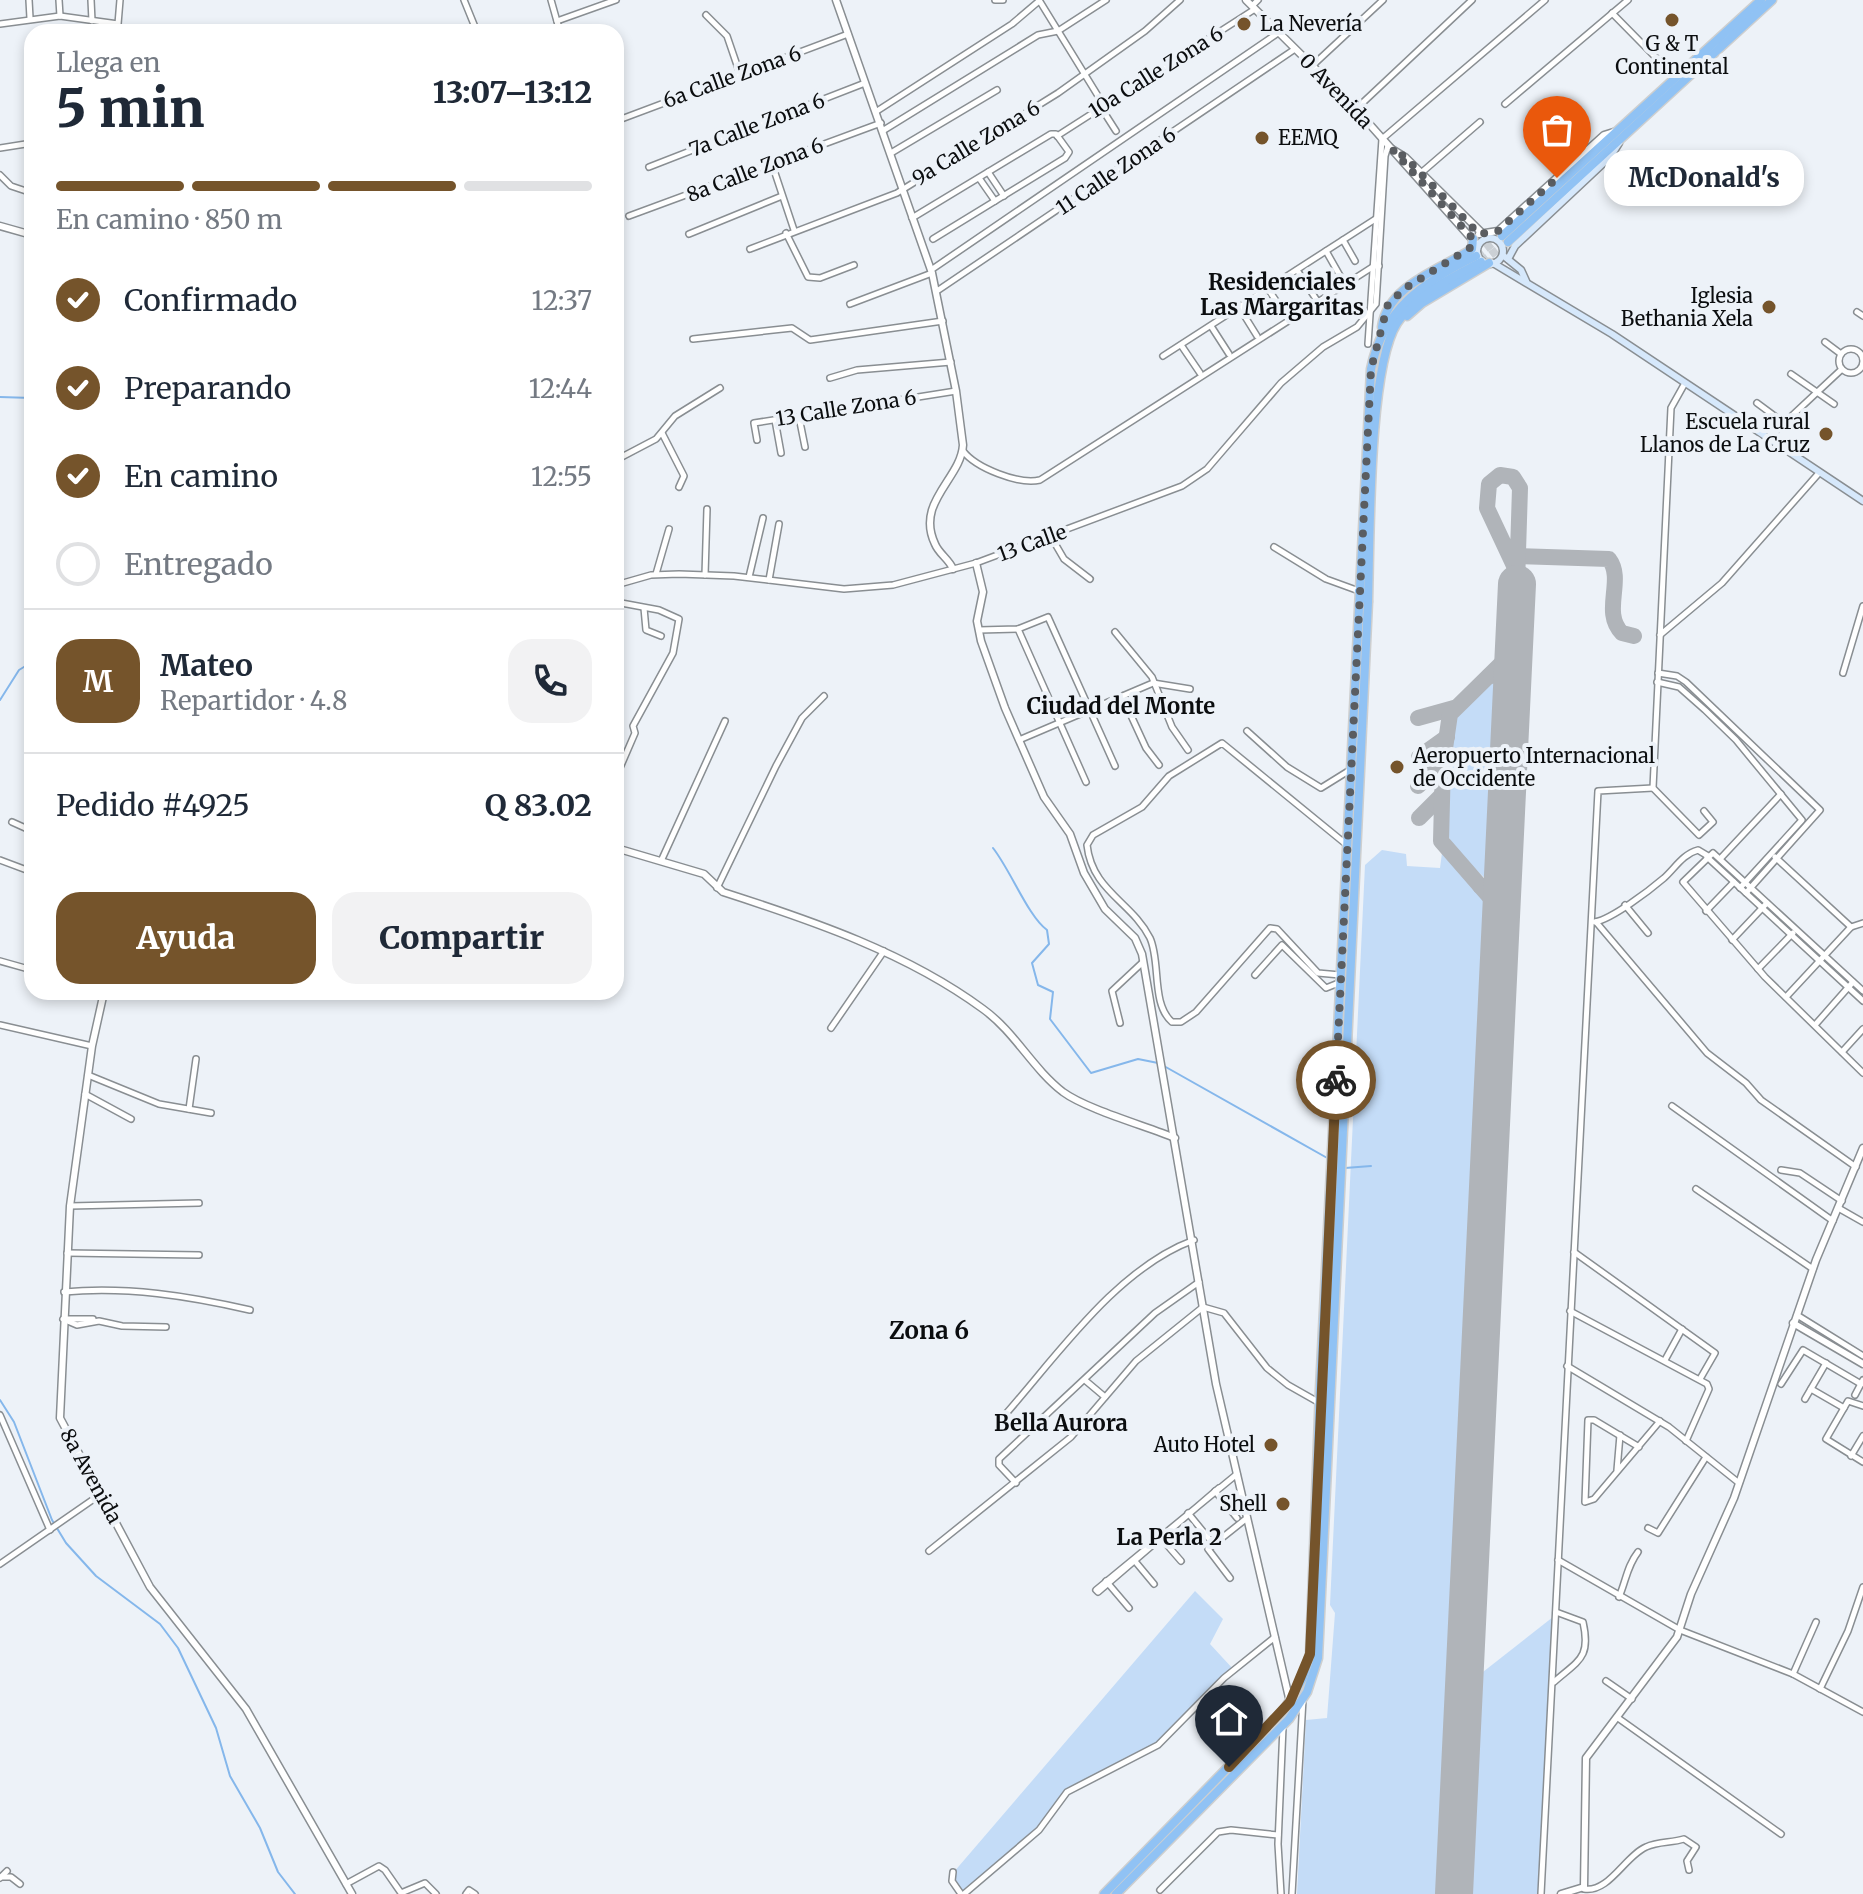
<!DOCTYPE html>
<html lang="es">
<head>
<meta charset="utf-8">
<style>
	:root { --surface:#fff; --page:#f2f2f3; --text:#1f2937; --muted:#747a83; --line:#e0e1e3; --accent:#75542b }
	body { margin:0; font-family:Merriweather,serif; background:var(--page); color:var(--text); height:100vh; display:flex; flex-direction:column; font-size:30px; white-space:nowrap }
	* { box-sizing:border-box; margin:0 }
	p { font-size:26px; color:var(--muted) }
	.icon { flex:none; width:44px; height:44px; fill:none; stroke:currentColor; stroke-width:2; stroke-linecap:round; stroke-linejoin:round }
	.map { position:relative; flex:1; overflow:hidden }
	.sheet { position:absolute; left:24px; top:24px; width:600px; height:976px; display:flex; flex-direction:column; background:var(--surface); border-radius:24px; box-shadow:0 4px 12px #0003 }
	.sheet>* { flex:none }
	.pin { position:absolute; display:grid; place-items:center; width:68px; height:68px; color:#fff; margin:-82px -34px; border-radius:50% 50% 50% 0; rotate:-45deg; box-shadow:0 0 8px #0007 }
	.pin .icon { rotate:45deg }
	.courier { position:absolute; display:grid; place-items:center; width:80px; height:80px; margin:-40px; border:6px solid #75542b; border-radius:50%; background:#fff; color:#222; box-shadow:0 2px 10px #0007 }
	.bubble { position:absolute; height:56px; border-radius:24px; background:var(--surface); box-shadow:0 4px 12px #0003; font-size:26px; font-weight:800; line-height:56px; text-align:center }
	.overview em { font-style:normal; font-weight:800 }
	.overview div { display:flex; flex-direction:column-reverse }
	.overview { display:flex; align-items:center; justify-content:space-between; height:136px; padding:0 32px }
	h1 { font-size:52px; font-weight:800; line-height:60px }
	.bar { display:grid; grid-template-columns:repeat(4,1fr); gap:12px 8px; align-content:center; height:96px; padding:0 32px }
	.bar i { height:10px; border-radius:6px; background:var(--line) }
	.bar .current { background:var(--accent) }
	.bar p { grid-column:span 4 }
	.line { display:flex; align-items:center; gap:20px; padding:0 32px; border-top:2px solid var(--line) }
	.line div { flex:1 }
	.round { display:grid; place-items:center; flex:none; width:84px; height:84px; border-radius:24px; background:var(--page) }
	ol { padding:0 32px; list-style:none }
	li { display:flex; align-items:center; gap:24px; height:88px }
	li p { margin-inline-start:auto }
	li .icon { padding:8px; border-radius:50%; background:var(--accent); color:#fff; stroke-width:4 }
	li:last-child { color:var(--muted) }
	li i { width:44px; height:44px; border:4px solid var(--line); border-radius:50% }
	.primary-button { display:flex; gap:16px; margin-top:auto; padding:16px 32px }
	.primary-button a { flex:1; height:92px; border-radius:24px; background:var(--accent); color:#fff; font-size:32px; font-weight:800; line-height:92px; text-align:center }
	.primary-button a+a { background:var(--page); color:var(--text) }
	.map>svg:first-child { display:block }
	.green { fill:#c4dcf7 }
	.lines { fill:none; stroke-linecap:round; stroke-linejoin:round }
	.stream { stroke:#85b7eb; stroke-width:2 }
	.taxiway { stroke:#b0b4b9; stroke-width:16 }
	.runway { stroke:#b0b4b9; stroke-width:38 }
	.trunk-tunnel { stroke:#cbd0d5; stroke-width:8; stroke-dasharray:8 4; stroke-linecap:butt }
	.minor-casing { stroke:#898e92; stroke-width:8 }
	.tertiary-casing { stroke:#898e92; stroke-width:9 }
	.secondary-casing { stroke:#898e92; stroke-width:9 }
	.trunk-casing { stroke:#cecfcf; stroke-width:11 }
	.minor { stroke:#fff; stroke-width:5 }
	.tertiary { stroke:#fff; stroke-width:6 }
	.secondary { stroke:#d6e8fb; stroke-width:6 }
	.trunk { stroke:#90c2f4; stroke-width:8 }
	.done { stroke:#5a5d61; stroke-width:8; stroke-dasharray:0 14.4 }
	.route { stroke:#75542b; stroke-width:10 }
	.poi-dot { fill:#75542b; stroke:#edf2f8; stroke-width:3 }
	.labels { text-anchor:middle; stroke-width:8; stroke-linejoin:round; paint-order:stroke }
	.poi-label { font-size:20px; fill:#0b0d0f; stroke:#edf2f8; text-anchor:end }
	.street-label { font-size:20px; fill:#0b0d0f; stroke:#edf2f8 }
	.neighbourhood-label { font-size:22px; font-weight:bold; fill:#0b0d0f; stroke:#edf2f8 }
	.quarter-label { font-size:24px; font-weight:bold; fill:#0b0d0f; stroke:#edf2f8 }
</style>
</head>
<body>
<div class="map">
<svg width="1863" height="1894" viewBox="0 0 1863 1894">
	<rect width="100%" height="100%" fill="#edf2f8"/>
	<g class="green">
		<path d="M1492,682L1498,683L1503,690L1494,872L1487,880L1453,848L1447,832L1453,724L1461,710Z"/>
		<path d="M1382,850L1406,854L1407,866L1440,868L1442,853L1486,900L1492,920L1444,1894H1297L1306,1720L1327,1718L1335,1613L1330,1605L1365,865Z"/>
		<path d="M1195,1591L1223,1619L1210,1644L1234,1670L1172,1733L1124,1764L1067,1792L1039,1830L961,1894L953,1873Z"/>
		<path d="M1553,1617L1541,1894H1463L1474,1679Z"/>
	</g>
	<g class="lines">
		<g class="stream">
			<path d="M0,397L32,398"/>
			<path d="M0,700L19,670L32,662"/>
			<path d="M993,848C1011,871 1028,916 1047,930L1049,944L1032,963L1038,985L1053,992L1050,1019L1091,1073L1138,1059L1158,1063"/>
			<path d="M1164,1066L1329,1159"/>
			<path d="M1345,1168L1371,1166"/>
			<path d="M0,1400L14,1422L52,1520L66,1543L96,1576L160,1624L178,1648L216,1728L230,1776L260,1828L278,1872L295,1894"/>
		</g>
		<g class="taxiway">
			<path d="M1518,556L1609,559C1625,580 1601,612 1622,633L1634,636"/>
			<path d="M1517,584L1520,488L1513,477L1500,475L1489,484L1487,508L1517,572"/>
			<path d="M1489,676L1501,675L1511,693"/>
			<path d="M1418,718L1454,708"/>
			<path d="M1419,757L1447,737"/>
			<path d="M1418,786L1443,762"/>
			<path d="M1419,818L1442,795"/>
			<path d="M1480,886L1488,889L1495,887L1503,870"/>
			<path d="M1500,936L1495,903L1441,841L1443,762L1450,714L1508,657L1514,642"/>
		</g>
		<path class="runway" d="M1454,1894L1517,584"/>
		<g class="trunk-tunnel">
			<path d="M1476,256L1502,236"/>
			<path d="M1481,262L1508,242"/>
		</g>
		<g class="minor-casing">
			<g id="minor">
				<path d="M29,0L30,18"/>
				<path d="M59,0L60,16"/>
				<path d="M91,0L92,21"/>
				<path d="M464,0L477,32"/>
				<path d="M551,0L560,32"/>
				<path d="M995,0H1003"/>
				<path d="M1039,0L1103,104"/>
				<path d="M1252,6L1258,0"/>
				<path d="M1612,13L1675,77"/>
				<path d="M706,15L727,36L740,74"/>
				<path d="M557,21L616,0"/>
				<path d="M0,24L60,16L118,24L120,0"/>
				<path d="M1312,66L1383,0"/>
				<path d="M1505,104L1628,0"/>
				<path d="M1100,106L1116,131"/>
				<path d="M1356,109L1472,0"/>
				<path d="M877,111L1012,24L1039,1"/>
				<path d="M616,121L848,34"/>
				<path d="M884,130L1038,35L1058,31L1106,0"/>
				<path d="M1057,136L1255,9"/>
				<path d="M0,148L32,143"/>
				<path d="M891,153L997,90"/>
				<path d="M772,164L794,230"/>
				<path d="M649,167L865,83"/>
				<path d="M988,172L1004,196"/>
				<path d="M1421,173L1480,122"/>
				<path d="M0,175L11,186L32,193"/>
				<path d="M979,178L995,201"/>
				<path d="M629,216L881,123"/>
				<path d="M912,218L1051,134H1056L1069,152L1065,158L933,239"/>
				<path d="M786,233L808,277L820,278L854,265"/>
				<path d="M689,234L782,196"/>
				<path d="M1343,240L1355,261"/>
				<path d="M750,249L897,193L1058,93L1145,31L1180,0"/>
				<path d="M1326,251L1343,281"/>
				<path d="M931,270L1278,33"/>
				<path d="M1297,270L1316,299"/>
				<path d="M1268,289L1287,317"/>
				<path d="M937,291L1295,49"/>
				<path d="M850,304L932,273"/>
				<path d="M1239,307L1257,336"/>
				<path d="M1857,312L1863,316"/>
				<path d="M1211,326L1229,354"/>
				<path d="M693,339L792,328L810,340L943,321"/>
				<path d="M1825,342L1841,354"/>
				<path d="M1368,344L1382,139L1545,0"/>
				<path d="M1181,345L1200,373"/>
				<circle cx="1851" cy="361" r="12"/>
				<path d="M1163,356L1377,218"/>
				<path d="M1791,374L1834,404"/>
				<path d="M830,378L857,370L951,362"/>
				<path d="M1685,383L1671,408L1653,788L1699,835L1713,822L1704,811"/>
				<path d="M1757,403L1784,423"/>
				<path d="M799,417L805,447"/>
				<path d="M775,420L781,453"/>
				<path d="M662,433L684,476L679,487"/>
				<path d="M1768,438L1842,369"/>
				<path d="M757,440L754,423L956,391"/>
				<path d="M963,451C976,468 1019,485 1040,480L1374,266H1379"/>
				<path d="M616,460L656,439L675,416L720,388"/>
				<path d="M1050,535L1064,559L1090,579"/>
				<path d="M1274,547L1326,579L1359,591"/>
				<path d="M656,574L669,529"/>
				<path d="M705,575L707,509"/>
				<path d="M749,577L763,518"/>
				<path d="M769,580L779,524"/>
				<path d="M616,585L651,575L679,574L734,576L844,589L893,585L976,563L1182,486L1207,469L1281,383L1323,347L1357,327L1376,304L1385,156L1388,146"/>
				<path d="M616,602L659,610L679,619L673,653L633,726L635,733L616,777"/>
				<path d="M644,608L646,630L661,636"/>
				<path d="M1018,629L1086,782"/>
				<path d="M979,630L1018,629L1048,617L1115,766"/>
				<path d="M1115,632L1152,677L1172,727L1188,750"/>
				<path d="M1660,635L1722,583L1819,473"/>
				<path d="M1658,673L1677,676L1686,682L1820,810L1746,893"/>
				<path d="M1843,673L1863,606"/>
				<path d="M616,676V690"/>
				<path d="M1657,682L1679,687L1705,710L1736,740L1802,820L1740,888"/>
				<path d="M1122,696L1146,748L1159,765"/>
				<path d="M1247,731L1287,767L1321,788L1350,770"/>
				<path d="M1019,740L1153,683L1190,689"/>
				<path d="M12,822L32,831"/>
				<path d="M1707,857L1863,1001"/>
				<path d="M1775,857L1851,927"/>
				<path d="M662,859L725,721"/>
				<path d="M1720,859L1781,794"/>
				<path d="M0,860L32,872"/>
				<path d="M717,888L776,766L802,718L824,696"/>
				<path d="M1625,905L1648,933"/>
				<path d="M1706,911L1734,882"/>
				<path d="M1595,922C1612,919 1650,890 1664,878C1675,868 1683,854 1698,850L1708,856"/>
				<path d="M1596,922L1707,1053L1746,1083L1761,1100L1856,1167"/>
				<path d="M1732,940L1767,903"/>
				<path d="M0,961L32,970"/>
				<path d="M1758,969L1793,933"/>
				<path d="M1255,975L1282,945L1326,988L1341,982"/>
				<path d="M1340,975L1318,973L1277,929L1270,928L1196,1012L1181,1022H1172C1151,1004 1161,962 1150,938C1132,902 1092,891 1087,845L1093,835L1142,807L1169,776L1222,743L1347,845"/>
				<path d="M1863,991L1713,853L1683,882L1765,977L1863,1073"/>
				<path d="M1786,997L1851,927L1863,923"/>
				<path d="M1120,1023L1112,991L1143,962"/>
				<path d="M0,1025L92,1046"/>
				<path d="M1815,1025L1853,982"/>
				<path d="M831,1028L884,951"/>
				<path d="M1842,1052L1863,1029"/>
				<path d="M88,1075L159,1104L211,1113"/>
				<path d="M85,1094L131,1119"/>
				<path d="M1672,1106L1833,1221"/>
				<path d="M189,1109L196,1059"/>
				<path d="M1781,1170L1800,1173L1842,1201"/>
				<path d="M1696,1189L1813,1269"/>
				<path d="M70,1206L199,1203"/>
				<path d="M1840,1209L1863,1222"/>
				<path d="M1574,1252L1715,1353L1700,1379"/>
				<path d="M67,1253L199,1255"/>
				<path d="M64,1292C126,1286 189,1296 250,1310"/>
				<path d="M1570,1311L1707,1384L1709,1389L1686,1441"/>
				<path d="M1797,1315L1863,1356"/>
				<path d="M63,1319L77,1325L99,1321L122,1326L166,1327"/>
				<path d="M67,1319H93"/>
				<path d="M1665,1360L1682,1329"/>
				<path d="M1567,1366L1669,1427L1739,1483"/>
				<path d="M1086,1381L1105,1397"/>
				<path d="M1781,1384L1803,1350L1861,1384"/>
				<path d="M1811,1389L1844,1408"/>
				<path d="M1855,1395L1863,1380"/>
				<path d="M1805,1399L1826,1363"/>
				<path d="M1863,1406L1848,1401L1826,1439L1863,1462"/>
				<path d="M0,1415L50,1530"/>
				<path d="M1004,1416C1057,1356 1117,1268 1194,1240"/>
				<path d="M1639,1447L1594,1420H1588L1585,1502L1594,1499L1660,1421"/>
				<path d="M1851,1456L1863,1436"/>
				<path d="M1617,1470L1620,1435"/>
				<path d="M1016,1483L999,1465V1459L1155,1313L1199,1282"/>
				<path d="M1219,1488L1098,1592L1096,1590L1237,1474"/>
				<path d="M1215,1491L1237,1518"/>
				<path d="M1188,1513L1210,1540"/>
				<path d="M1648,1528L1658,1533L1706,1457"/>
				<path d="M1161,1538L1181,1561"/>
				<path d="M929,1551L1071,1437L1136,1361L1203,1307L1224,1313L1267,1368L1288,1385L1318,1402"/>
				<path d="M1134,1560L1154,1584"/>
				<path d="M1558,1560L1680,1630L1793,1674L1863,1712"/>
				<path d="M0,1564L101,1494"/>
				<path d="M1230,1578L1208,1549L1247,1518"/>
				<path d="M1106,1581L1129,1608"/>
				<path d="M1619,1597C1626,1581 1627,1566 1638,1552"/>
				<path d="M1793,1674L1816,1622"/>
				<path d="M1606,1681L1632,1699"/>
				<path d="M1554,1682C1579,1660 1591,1658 1583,1622L1556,1612"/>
				<path d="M1820,1689L1848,1631L1863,1587"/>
				<path d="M1618,1718L1781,1834"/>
				<path d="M953,1872L952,1881L961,1894"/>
				<path d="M0,1877H11L20,1884"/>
				<path d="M0,1878L7,1871"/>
				<path d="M346,1884L379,1866L385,1870L401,1893L425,1883L436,1894"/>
				<path d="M1584,1889C1609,1893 1625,1856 1646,1847C1658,1841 1671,1843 1684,1839L1696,1847L1687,1861L1689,1870"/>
				<path d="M1160,1890L1218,1832L1231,1830L1278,1835"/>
				<path d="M466,1894L469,1890L475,1894"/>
				<path d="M964,1894L1039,1830L1067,1792L1158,1745L1224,1678L1275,1637"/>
				<path d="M1281,1894L1278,1844L1283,1727"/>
				<path d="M1292,1894L1303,1699"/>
				<path d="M1541,1894L1598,791L1653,788"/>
			</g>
		</g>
		<g class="tertiary-casing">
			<g id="tertiary">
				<path d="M836,0L932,273L956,391L963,445C961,479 915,502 935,544C939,554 949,559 953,569"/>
				<path d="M1246,0L1356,109L1478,246"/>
				<path d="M1392,149L1405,157L1487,238"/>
				<path d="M0,226L32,235"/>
				<path d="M1479,234L1498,231L1604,135L1617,131"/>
				<path d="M976,563L983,592L977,621L981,641L1005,708L1044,797L1070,834L1084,873L1105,909L1135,938L1142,954L1216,1384L1290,1702"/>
				<path d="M616,848L704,874L723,892C813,921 907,953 983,1009C1015,1032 1032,1068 1063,1092C1086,1109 1146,1126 1175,1138"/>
				<path d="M104,992L92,1046L70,1206L60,1418L150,1587L246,1709L352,1894"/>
				<path d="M1793,1323L1863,1364"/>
				<path d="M1561,1894L1584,1887L1586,1758L1677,1637L1691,1594L1734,1498L1816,1260L1863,1148"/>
			</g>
		</g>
		<g class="secondary-casing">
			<g id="secondary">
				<circle cx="1490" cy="251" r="13"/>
				<path d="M1505,257L1521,270L1526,281"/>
				<path d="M1508,259L1515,246L1611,156L1619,143"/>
				<path d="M1493,263L1612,334L1863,501"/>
			</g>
		</g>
		<g class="trunk-casing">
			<g id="trunk">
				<path d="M1502,236L1761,0"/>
				<path d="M1508,242L1772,0"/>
				<path d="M1407,316L1422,303L1489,263"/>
				<path d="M1382,327C1388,285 1440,270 1472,249L1473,239"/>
				<path d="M1368,601C1370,540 1368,368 1397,323C1416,294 1451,278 1481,262"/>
				<path d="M1104,1894L1284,1710L1303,1678L1310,1654L1320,1389L1371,369C1383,309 1423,282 1476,256"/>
				<path d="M1116,1894L1289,1719L1307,1692L1318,1658L1368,602L1359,591"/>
			</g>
		</g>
		<use href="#minor" class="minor"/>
		<use href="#tertiary" class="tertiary"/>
		<use href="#secondary" class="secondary"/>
		<use href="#trunk" class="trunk"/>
	</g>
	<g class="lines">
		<path class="done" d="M1336,1080L1371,369L1388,304L1407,287L1473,246V239L1392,149L1405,157L1479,234L1498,231L1557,178"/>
		<path class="route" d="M1229,1767L1290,1702L1310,1654L1336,1080"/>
	</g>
	<g class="poi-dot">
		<circle cx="1672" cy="20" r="8"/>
		<circle cx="1244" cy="24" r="8"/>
		<circle cx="1262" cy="138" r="8"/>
		<circle cx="1769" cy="307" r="8"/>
		<circle cx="1826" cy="434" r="8"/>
		<circle cx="1397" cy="767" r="8"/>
		<circle cx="1271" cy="1445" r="8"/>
		<circle cx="1283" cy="1504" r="8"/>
	</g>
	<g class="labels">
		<g class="poi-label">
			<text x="1260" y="31" text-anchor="start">La Nevería</text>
			<text x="1672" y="51" text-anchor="middle">G &amp; T<tspan x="1672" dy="23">Continental</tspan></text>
			<text x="1278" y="145" text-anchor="start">EEMQ</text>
			<text x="1753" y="303">Iglesia<tspan x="1753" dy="23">Bethania Xela</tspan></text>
			<text x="1810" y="429">Escuela rural<tspan x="1810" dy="23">Llanos de La Cruz</tspan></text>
			<text x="1413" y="763" text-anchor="start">Aeropuerto Internacional<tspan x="1413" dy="23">de Occidente</tspan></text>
			<text x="1255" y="1452">Auto Hotel</text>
			<text x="1267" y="1511">Shell</text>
		</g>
		<g class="street-label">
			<text transform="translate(1156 72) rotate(-32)" y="7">10a Calle Zona 6</text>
			<text transform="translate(732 77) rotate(-20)" y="7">6a Calle Zona 6</text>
			<text transform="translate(1336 91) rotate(46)" y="7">0 Avenida</text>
			<text transform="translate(757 125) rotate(-21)" y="7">7a Calle Zona 6</text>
			<text transform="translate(976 143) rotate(-31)" y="7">9a Calle Zona 6</text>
			<text transform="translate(755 170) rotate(-21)" y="7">8a Calle Zona 6</text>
			<text transform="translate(1116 171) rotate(-34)" y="7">11 Calle Zona 6</text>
			<text transform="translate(846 408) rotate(-9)" y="7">13 Calle Zona 6</text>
			<text transform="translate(1032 543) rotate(-20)" y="7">13 Calle</text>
			<text transform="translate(91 1476) rotate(61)" y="7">8a Avenida</text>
		</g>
		<g class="neighbourhood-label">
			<text x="1282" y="290">Residenciales<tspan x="1282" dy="25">Las Margaritas</tspan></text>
			<text x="1121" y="714">Ciudad del Monte</text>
			<text x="1061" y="1431">Bella Aurora</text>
			<text x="1169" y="1545">La Perla 2</text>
		</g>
		<g class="quarter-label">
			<text x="929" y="1339">Zona 6</text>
		</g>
	</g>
</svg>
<div class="pin" style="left:1557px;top:178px;background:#ea580c"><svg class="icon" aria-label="bag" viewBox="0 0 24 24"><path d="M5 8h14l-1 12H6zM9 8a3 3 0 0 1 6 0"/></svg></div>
<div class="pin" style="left:1229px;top:1767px;background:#1f2937"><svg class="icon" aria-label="home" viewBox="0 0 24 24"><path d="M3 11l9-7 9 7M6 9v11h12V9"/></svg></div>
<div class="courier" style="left:1336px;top:1080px"><svg class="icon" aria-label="bike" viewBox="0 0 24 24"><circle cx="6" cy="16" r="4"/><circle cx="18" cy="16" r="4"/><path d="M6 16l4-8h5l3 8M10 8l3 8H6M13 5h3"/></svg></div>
<div class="bubble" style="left:1604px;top:150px;width:200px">McDonald's</div>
<section class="sheet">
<div class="overview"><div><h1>5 min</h1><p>Llega en</p></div><em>13:07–13:12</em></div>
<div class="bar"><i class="current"></i><i class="current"></i><i class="current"></i><i></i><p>En camino · 850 m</p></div>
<ol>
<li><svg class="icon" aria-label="check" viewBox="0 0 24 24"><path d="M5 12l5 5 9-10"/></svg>Confirmado<p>12:37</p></li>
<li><svg class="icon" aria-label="check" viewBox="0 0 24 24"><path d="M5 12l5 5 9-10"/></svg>Preparando<p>12:44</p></li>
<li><svg class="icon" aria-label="check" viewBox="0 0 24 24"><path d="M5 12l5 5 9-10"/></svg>En camino<p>12:55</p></li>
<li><i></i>Entregado</li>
</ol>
<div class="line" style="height:144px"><b class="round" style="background:var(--accent);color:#fff">M</b><div><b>Mateo</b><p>Repartidor · 4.8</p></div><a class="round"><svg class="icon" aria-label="phone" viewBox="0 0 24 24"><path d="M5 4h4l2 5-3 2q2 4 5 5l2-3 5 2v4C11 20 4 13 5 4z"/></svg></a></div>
<div class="line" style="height:104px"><div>Pedido #4925</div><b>Q 83.02</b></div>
<div class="primary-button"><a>Ayuda</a><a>Compartir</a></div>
</section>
</div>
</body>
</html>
